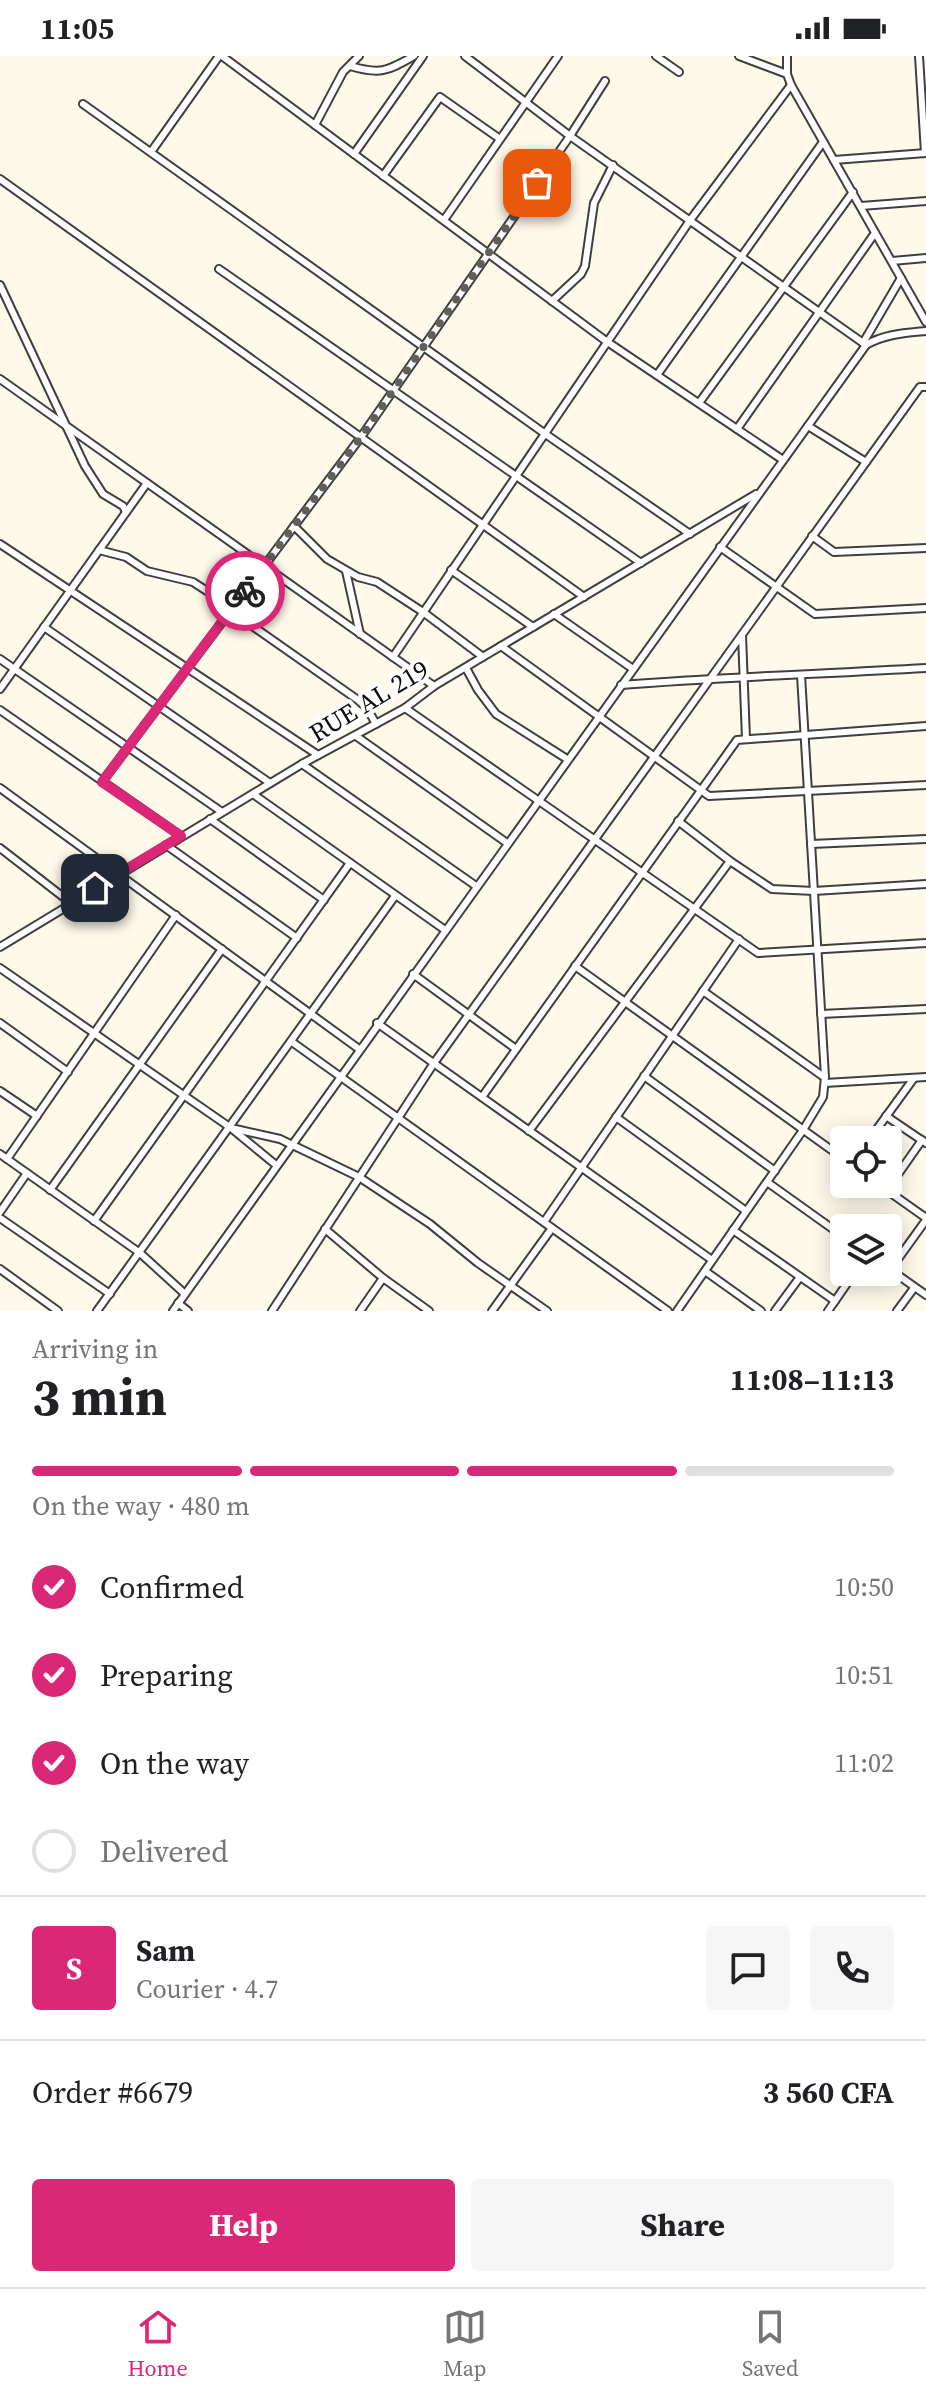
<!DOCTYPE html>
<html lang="en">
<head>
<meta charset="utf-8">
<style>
	:root { --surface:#fff; --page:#f6f6f6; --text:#202124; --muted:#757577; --line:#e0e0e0; --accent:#db2777 }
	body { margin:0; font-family:"Source Serif 4",serif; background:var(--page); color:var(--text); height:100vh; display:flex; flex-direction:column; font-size:30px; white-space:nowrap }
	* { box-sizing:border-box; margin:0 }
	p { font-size:26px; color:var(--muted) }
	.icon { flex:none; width:44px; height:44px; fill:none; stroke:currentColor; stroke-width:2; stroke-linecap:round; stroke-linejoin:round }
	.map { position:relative; height:1255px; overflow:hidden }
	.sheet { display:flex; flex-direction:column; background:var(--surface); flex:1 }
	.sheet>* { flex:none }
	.fabs { position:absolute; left:830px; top:1070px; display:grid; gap:16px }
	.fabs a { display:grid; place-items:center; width:72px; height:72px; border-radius:8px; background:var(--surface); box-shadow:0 4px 20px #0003; font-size:40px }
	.pin { position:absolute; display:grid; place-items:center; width:68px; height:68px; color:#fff; margin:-34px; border-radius:16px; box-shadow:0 4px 12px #0006 }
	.courier { position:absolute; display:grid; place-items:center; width:80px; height:80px; margin:-40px; border:6px solid #db2777; border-radius:50%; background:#fff; color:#222; box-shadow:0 2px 10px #0007 }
	.headline em { font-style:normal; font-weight:700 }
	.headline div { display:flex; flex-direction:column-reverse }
	.headline { display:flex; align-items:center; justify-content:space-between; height:136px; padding:0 32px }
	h1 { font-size:52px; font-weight:700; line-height:60px }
	.bar { display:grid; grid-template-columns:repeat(4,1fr); gap:12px 8px; align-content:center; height:96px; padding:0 32px }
	.bar i { height:10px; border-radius:6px; background:var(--line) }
	.bar .current { background:var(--accent) }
	.bar p { grid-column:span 4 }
	.line { display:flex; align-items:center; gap:20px; padding:0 32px; border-top:2px solid var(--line) }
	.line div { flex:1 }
	.round { display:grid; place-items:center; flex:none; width:84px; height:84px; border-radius:8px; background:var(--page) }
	ol { padding:0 32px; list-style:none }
	li { display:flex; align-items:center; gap:24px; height:88px }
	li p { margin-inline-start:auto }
	li .icon { padding:8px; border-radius:50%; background:var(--accent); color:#fff; stroke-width:4 }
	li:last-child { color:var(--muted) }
	li i { width:44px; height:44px; border:4px solid var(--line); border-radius:50% }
	.primary-button { display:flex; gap:16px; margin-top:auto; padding:16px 32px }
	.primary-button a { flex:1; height:92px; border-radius:8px; background:var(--accent); color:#fff; font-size:32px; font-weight:700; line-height:92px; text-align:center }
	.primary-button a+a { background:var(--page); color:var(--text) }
	.status { display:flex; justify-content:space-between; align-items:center; height:56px; padding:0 40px; background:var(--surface); direction:ltr }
	.status svg { height:22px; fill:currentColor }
	.dock { display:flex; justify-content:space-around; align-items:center; height:112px; border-top:2px solid var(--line); background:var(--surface); font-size:22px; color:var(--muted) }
	.dock a { display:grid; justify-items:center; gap:4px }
	.dock .current { color:var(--accent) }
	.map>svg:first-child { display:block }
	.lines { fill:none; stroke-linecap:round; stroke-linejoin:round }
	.minor-casing { stroke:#3f3f3f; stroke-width:10 }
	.minor { stroke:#fff; stroke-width:6 }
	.done { stroke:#615f5a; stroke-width:8; stroke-dasharray:0 14.4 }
	.route { stroke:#db2777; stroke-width:10 }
	.labels { text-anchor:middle; stroke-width:8; stroke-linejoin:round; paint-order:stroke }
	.street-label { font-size:26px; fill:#0c0c0c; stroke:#fff }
</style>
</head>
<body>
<div class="status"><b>11:05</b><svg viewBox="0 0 49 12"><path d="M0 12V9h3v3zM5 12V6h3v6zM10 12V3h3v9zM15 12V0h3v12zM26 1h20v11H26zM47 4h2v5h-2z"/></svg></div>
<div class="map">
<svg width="926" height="1255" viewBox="0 0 926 1255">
	<rect width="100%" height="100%" fill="#fff9ea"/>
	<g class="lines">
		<g class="minor-casing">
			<g id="minor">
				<path d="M222,0L606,285L783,404"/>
				<path d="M465,0L570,80L866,289"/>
				<path d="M656,0L679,16"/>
				<path d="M739,0L787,18"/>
				<path d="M787,0V18L791,29L926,266"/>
				<path d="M919,0L925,97"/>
				<path d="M350,10C381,19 387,15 414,0"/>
				<path d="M83,48L544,377L690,478"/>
				<path d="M315,69L343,16L359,0"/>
				<path d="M151,96L219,0"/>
				<path d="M354,98L423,0"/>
				<path d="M834,104L926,97"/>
				<path d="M383,120L440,41L500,83"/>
				<path d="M0,123L584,541"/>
				<path d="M861,150L926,145"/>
				<path d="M444,164L558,0"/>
				<path d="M892,205L926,202"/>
				<path d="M219,213L641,507"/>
				<path d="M0,229L85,410L103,438L123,450L126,456"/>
				<path d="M552,245L581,218L585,210L594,147L613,109"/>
				<path d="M863,287L901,222"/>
				<path d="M657,319L823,86"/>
				<path d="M0,323L434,630"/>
				<path d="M699,347L853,136"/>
				<path d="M808,370L866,406"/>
				<path d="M737,373L875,177"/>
				<path d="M294,470L327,503L358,521L377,526L423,556L483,601"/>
				<path d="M812,480L834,496L926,492"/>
				<path d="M0,488L318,699"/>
				<path d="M720,491L815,558L926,552"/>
				<path d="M99,494L126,501L147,515L193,526L233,552"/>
				<path d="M451,514L533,571"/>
				<path d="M346,515L360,578"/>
				<path d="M231,555L358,644L367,652L376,668"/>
				<path d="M554,558L633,613"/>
				<path d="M44,571L270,727"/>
				<path d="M742,579L746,683"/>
				<path d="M501,590L709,740L926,729"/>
				<path d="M393,601L691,163L791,29"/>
				<path d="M0,603L222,756"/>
				<path d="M466,612L478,634L496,658L567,703"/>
				<path d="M621,629C722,621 824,618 926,612"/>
				<path d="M0,633L147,427"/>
				<path d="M405,652L758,897L926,887"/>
				<path d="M0,654L181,780"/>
				<path d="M356,680L507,787"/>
				<path d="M302,708L476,830"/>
				<path d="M102,726L361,381L570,80L605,25"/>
				<path d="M0,732L359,993"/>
				<path d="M253,738L445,874"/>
				<path d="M210,763L324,844"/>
				<path d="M678,765L730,805L772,833L814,835L926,828"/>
				<path d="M811,788L926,783"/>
				<path d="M166,789L297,882"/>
				<path d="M0,792L71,847"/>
				<path d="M0,891L302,708L405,652L434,630L756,438"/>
				<path d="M575,910L844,1103"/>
				<path d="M0,912L231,1072L276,1109"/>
				<path d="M413,918L516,993"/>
				<path d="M703,935L824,1021"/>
				<path d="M821,958L926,953"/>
				<path d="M0,967L68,1016"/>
				<path d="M377,967L712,1204"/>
				<path d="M292,986L668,1255"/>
				<path d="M644,1020L775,1115"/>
				<path d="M825,1027L926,1021"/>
				<path d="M0,1035L37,1060"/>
				<path d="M482,1041L737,684L926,670"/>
				<path d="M886,1060L926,1087"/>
				<path d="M616,1061L746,1155"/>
				<path d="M231,1072L280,1083L359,1121L430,1168L478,1207L547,1255"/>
				<path d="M529,1075L730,805"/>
				<path d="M869,1084L914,1022"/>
				<path d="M0,1098L140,1197L185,1238"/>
				<path d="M7,1103L176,859"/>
				<path d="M767,1126L844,1181"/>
				<path d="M878,1128L926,1162"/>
				<path d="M50,1134L222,893"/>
				<path d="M887,1134L922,1084"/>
				<path d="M0,1156L27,1117"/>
				<path d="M0,1162L110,1238"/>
				<path d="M94,1165L350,807"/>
				<path d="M544,1166L739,883"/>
				<path d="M325,1173L383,1222L429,1255"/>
				<path d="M733,1174L835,1245"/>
				<path d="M888,1212L926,1239"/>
				<path d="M0,1213L58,1255"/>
				<path d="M890,1214L926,1164"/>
				<path d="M705,1215L761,1255"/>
				<path d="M178,1247L188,1255"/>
				<path d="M97,1255L395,840"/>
				<path d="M173,1255L866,289C884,278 906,277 926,275"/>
				<path d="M272,1255L434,1007L920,331H926"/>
				<path d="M360,1255L383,1222"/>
				<path d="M492,1255L552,1172"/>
				<path d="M677,1255L803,1074L823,1041L825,1021L801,619"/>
				<path d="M775,1255L800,1221"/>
				<path d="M828,1255L855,1216"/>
				<path d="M897,1255L914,1232"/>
			</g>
		</g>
		<use href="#minor" class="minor"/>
	</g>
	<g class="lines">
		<path class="done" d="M245,535L361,381L537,127"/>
		<path class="route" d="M95,832L181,780L102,726L245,535"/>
	</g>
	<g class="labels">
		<g class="street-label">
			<text transform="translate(369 645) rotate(-31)" y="9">RUE AL 219</text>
		</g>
	</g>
</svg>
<div class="fabs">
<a><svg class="icon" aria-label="locate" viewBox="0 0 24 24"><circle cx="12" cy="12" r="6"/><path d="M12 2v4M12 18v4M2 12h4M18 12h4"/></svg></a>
<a><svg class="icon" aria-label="layers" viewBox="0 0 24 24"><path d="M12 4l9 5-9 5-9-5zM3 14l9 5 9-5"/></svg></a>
</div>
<div class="pin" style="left:537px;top:127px;background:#ea580c"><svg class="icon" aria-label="bag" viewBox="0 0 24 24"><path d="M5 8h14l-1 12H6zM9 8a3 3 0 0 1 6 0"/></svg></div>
<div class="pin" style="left:95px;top:832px;background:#1f2937"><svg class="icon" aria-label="home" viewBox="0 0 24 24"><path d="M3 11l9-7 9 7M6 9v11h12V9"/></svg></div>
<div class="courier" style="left:245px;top:535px"><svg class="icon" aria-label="bike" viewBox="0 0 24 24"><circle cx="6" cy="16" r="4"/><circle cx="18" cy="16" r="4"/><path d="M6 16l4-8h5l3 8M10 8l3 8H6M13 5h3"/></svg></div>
</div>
<section class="sheet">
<div class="headline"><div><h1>3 min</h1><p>Arriving in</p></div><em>11:08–11:13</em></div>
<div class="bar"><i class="current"></i><i class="current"></i><i class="current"></i><i></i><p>On the way · 480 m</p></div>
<ol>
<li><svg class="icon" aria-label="check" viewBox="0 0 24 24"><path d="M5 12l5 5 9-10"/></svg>Confirmed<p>10:50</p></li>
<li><svg class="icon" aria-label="check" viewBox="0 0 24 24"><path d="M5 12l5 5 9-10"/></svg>Preparing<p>10:51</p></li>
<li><svg class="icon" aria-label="check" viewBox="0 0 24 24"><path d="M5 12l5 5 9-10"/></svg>On the way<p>11:02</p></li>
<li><i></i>Delivered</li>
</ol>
<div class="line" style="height:144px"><b class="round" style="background:var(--accent);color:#fff">S</b><div><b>Sam</b><p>Courier · 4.7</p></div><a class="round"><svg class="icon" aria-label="chat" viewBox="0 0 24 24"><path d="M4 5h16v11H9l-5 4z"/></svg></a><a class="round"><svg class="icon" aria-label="phone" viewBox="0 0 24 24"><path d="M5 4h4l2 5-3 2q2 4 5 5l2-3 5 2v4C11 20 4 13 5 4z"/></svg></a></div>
<div class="line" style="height:104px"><div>Order #6679</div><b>3 560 CFA</b></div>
<div class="primary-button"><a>Help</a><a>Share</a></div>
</section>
<nav class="dock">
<a class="current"><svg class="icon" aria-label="home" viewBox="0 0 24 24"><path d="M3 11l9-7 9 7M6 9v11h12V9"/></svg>Home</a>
<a><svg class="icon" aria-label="map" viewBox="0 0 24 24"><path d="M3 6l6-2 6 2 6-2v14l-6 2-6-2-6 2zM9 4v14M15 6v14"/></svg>Map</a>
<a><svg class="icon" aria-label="saved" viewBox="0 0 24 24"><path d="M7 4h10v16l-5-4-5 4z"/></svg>Saved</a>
</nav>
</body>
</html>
